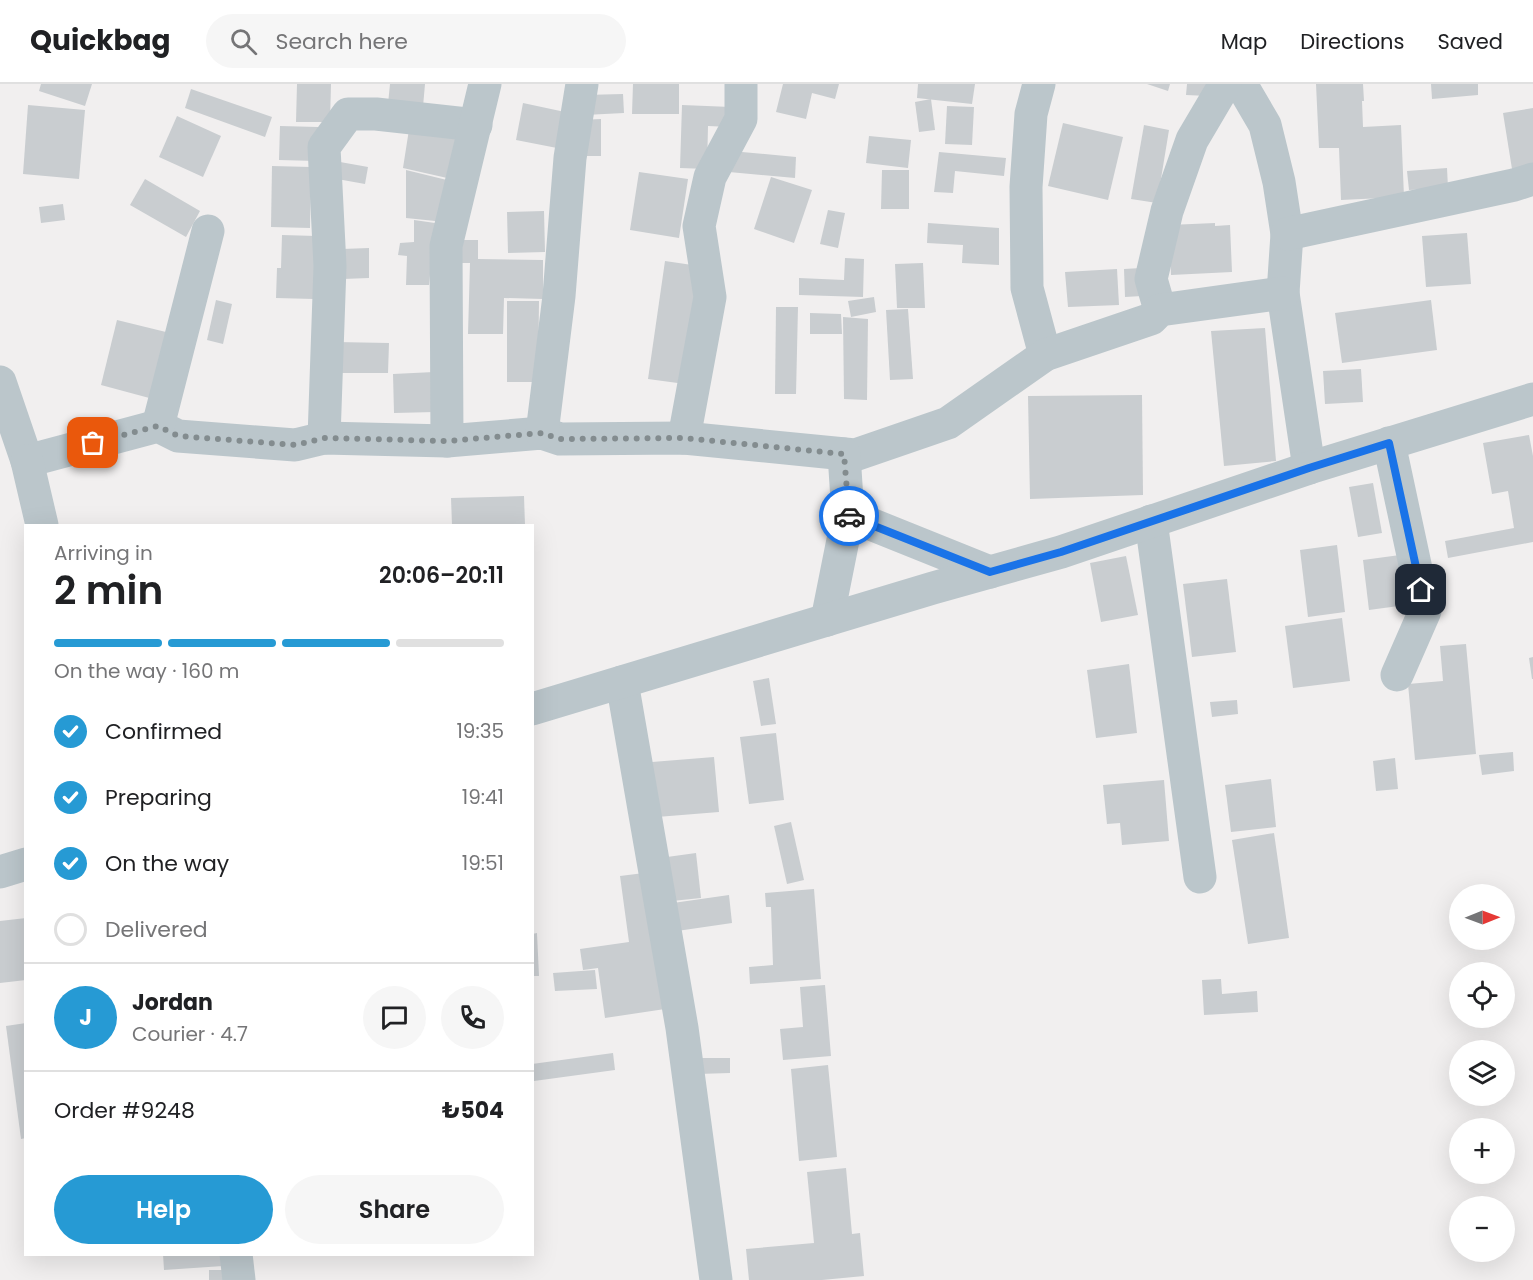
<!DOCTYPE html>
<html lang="en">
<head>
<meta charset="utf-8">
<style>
	:root { --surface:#fff; --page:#f6f6f6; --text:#202124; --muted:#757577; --line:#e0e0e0; --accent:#269ad4 }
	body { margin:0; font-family:Poppins,sans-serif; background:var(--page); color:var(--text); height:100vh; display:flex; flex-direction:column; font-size:22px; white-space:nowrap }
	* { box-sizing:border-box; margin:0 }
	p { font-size:20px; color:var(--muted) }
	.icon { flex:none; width:33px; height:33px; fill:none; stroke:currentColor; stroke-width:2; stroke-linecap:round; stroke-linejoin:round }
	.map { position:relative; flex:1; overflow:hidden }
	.panel { position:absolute; left:24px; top:440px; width:510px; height:732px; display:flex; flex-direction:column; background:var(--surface); border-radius:0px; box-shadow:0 6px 24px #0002 }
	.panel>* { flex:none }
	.needle { width:39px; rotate:89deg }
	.tools { position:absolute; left:1449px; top:800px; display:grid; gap:12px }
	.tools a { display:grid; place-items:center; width:66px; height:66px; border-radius:50%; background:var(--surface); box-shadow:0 6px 24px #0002; font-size:30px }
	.pin { position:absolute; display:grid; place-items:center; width:51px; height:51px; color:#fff; margin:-26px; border-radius:12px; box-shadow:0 3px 9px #0006 }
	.courier { position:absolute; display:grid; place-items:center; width:60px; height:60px; margin:-30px; border:4px solid #1a73e8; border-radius:50%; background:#fff; color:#222; box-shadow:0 2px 8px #0007 }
	.summary em { font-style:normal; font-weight:600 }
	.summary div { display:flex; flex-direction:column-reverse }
	.summary { display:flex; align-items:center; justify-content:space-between; height:102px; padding:0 30px }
	h1 { font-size:39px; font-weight:600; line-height:45px }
	.bar { display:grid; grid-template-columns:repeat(4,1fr); gap:9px 6px; align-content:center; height:72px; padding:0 30px }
	.bar i { height:8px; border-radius:4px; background:var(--line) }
	.bar .current { background:var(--accent) }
	.bar p { grid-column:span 4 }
	.line { display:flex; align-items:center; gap:15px; padding:0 30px; border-top:2px solid var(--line) }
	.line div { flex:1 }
	.round { display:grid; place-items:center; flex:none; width:63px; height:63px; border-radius:32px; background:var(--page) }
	ol { padding:0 30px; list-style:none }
	li { display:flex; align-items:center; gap:18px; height:66px }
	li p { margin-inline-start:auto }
	li .icon { padding:6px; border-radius:50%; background:var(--accent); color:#fff; stroke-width:4 }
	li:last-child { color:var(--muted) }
	li i { width:33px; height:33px; border:3px solid var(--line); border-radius:50% }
	.button { display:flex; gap:12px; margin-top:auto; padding:12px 30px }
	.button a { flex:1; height:69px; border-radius:36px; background:var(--accent); color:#fff; font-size:24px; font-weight:600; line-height:69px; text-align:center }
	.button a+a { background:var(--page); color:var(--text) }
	header { display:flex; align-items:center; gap:36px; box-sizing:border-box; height:84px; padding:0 30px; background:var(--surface); border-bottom:2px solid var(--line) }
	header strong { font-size:28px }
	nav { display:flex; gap:33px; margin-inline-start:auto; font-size:21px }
	.search { width:420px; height:54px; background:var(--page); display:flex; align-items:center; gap:15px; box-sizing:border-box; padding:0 21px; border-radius:33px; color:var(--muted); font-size:22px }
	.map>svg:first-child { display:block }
	.building { fill:#c9cdd0 }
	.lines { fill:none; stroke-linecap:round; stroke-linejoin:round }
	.minor { stroke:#bbc6cb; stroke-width:33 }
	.done { stroke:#838c8f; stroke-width:6; stroke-dasharray:0 10.8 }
	.route { stroke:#1a73e8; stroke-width:8 }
</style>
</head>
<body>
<header>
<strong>Quickbag</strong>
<div class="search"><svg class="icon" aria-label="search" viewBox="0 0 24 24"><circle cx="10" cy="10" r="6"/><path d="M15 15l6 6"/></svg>Search here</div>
<nav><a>Map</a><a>Directions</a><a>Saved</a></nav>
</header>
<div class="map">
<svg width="1533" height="1196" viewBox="0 0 1533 1196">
	<rect width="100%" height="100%" fill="#f1efef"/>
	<g class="building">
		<path d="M41,0H92L85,22L39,7Z"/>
		<path d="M297,0H331L330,38H296Z"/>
		<path d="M390,0H425L422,34L387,30Z"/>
		<path d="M633,0H679V30H632Z"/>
		<path d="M783,0H839L835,15L812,9L806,35L776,28Z"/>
		<path d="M918,0H975L972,20L917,14Z"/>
		<path d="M1147,0H1170L1168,7Z"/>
		<path d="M1187,0H1208V12L1186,11Z"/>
		<path d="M1316,0H1363L1364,17H1362L1363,43L1401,41L1404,113L1341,116L1339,64H1319Z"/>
		<path d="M1431,0H1478V11L1432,15Z"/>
		<path d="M191,5L272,33L265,53L185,24Z"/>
		<path d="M623,10L624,29L585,31L584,11Z"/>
		<path d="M931,15L935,46L919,48L915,18Z"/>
		<path d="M523,19L565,28L557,64L516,56Z"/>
		<path d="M28,21L85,26L79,95L23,90Z"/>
		<path d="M682,21L731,23L730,43L708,42L707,85L680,84Z"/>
		<path d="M947,22L974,23L972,61L945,60Z"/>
		<path d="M1533,24V82L1512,85L1503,29Z"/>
		<path d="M177,32L221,52L203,93L159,73Z"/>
		<path d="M601,35V72H580L579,36Z"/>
		<path d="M410,39L468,52L456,96L403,84Z"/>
		<path d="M1063,39L1123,53L1108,116L1048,102Z"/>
		<path d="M1144,41L1169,46L1157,119L1131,115Z"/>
		<path d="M280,42L318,43L317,77L279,76Z"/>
		<path d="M869,52L911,56L908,84L866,79Z"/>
		<path d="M731,67L796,73L795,94L729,88Z"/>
		<path d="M939,68L1006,74L1004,92L955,87L953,109L934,108Z"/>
		<path d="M329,76L368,83L365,100L326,93Z"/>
		<path d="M272,82L311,83L310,144L271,143Z"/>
		<path d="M1447,84L1448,104L1409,106L1407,87Z"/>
		<path d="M406,86L455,98L445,138L406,134Z"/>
		<path d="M882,86H909V125H881Z"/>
		<path d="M639,88L688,95L679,154L630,146Z"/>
		<path d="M771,93L812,106L794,159L754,145Z"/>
		<path d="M145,95L200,127L186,153L130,121Z"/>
		<path d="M63,120L65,136L41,139L39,123Z"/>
		<path d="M828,126L845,129L838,164L820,160Z"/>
		<path d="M544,127L545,168L508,169L507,128Z"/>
		<path d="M414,136L435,139L429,201H406L407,172L398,171L400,159L414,158Z"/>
		<path d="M928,139L999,144V181L962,179L963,161L927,159Z"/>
		<path d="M1215,139V142L1230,141L1232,188L1171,191L1169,141Z"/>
		<path d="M1467,149L1471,200L1426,203L1422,152Z"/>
		<path d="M282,151L316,152L314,215L276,214L277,184H281Z"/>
		<path d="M453,156H478V175L543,176V215L504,214L503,250H468L470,179H453Z"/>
		<path d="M369,164V194L343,195L342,165Z"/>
		<path d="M845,174L864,175L863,213L799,211V194L844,196Z"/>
		<path d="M665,177L699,182L685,300L648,295Z"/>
		<path d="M923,179L925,224H897L895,180Z"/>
		<path d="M1141,184L1142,212L1125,213L1124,185Z"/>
		<path d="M1117,185L1119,221L1068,223L1065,188Z"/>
		<path d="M874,213L876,228L851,233L848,217Z"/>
		<path d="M216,216L232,220L223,260L207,256Z"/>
		<path d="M1431,216L1437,266L1342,279L1335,229Z"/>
		<path d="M507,217H539L538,298H507Z"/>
		<path d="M776,223H798L796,310H775Z"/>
		<path d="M908,225L913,295L890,296L886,226Z"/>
		<path d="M810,229L841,230L842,250H810Z"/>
		<path d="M843,233L868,235L867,316L844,315Z"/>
		<path d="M117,236L170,249L153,315L101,301Z"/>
		<path d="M1265,244L1276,377L1224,382L1211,247Z"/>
		<path d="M336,258L389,259L388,289H335Z"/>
		<path d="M1361,285L1363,318L1325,320L1323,287Z"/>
		<path d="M434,288L435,328L394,329L393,290Z"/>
		<path d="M1142,311L1143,411L1030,415L1028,312Z"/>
		<path d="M1529,351L1533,372V458L1448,474L1445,457L1514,444L1508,407L1492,410L1483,359Z"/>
		<path d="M1373,399L1382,449L1358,453L1349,403Z"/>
		<path d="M524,412L525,441H452L451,414Z"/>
		<path d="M1337,461L1345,528L1308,533L1300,466Z"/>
		<path d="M1400,471L1406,521L1369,526L1363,476Z"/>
		<path d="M1126,472L1138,531L1101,538L1090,479Z"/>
		<path d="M1227,495L1236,568L1192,573L1183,500Z"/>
		<path d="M1342,534L1350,597L1293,604L1285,542Z"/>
		<path d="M1466,560L1476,670L1415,676L1408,600L1443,597L1440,562Z"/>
		<path d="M1533,573V595H1532L1529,574Z"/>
		<path d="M1129,580L1137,649L1096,654L1087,586Z"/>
		<path d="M769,594L776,640L761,642L753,597Z"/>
		<path d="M1237,616L1238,630L1212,633L1210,618Z"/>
		<path d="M776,649L784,716L749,720L740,653Z"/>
		<path d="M1513,668L1514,687L1482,691L1479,671Z"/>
		<path d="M714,673L719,728L657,733L652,678Z"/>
		<path d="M1395,674L1398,705L1376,707L1373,677Z"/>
		<path d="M1271,695L1276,743L1231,748L1225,701Z"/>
		<path d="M1164,696L1169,757L1122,761L1120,739L1107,740L1103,701Z"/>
		<path d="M791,738L804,796L787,800L774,742Z"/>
		<path d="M1274,749L1289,854L1248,860L1232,756Z"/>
		<path d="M696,769L701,814L672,817L667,773Z"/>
		<path d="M644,789L665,925L605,934L598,884L583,886L580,865L629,858L620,792Z"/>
		<path d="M814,805L821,895L750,900L749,883L773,881L771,823H766L765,809Z"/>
		<path d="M729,811L732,839L677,847L673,819Z"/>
		<path d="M26,834V896L0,899V837Z"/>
		<path d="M537,849L539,892H532V850Z"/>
		<path d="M595,886L597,905L555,907L553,889Z"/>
		<path d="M1221,895L1222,910L1257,907L1258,928L1204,931L1202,896Z"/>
		<path d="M825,901L831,972L783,976L780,945L803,943L800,903Z"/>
		<path d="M26,939V1054L21,1055L6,942Z"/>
		<path d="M613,969L615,986L534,997L532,980Z"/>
		<path d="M698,974H730V989L698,990Z"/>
		<path d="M828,981L837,1073L799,1077L791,985Z"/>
		<path d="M846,1084L852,1150L860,1149L864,1192L822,1196H749L746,1165L814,1159L807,1088Z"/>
		<path d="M163,1170H223V1182L164,1186Z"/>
		<path d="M209,1186H226L227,1196H209Z"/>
	</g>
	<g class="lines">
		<g class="minor">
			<path d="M1039,0L1031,30L1026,103L1027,204L1045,271"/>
			<path d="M1241,0L1265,41L1279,98L1287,150L1283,209L1309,384"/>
			<path d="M1287,150L1514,101L1533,95"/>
			<path d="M1160,226L1151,195L1167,127L1192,56L1225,0"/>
			<path d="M0,298L27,377L158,342L178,352L295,361L324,354L447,357L542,349L560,355L684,354L855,371L948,339L1045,271L1151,235L1160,226L1283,209"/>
			<path d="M158,342L208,147"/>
			<path d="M542,349L559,212L570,74L582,0"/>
			<path d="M324,354L330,182L324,63L348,30H376L476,41"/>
			<path d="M684,354L710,213L699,142L710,93L741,35V0"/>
			<path d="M447,357L446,162L485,0"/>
			<path d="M1389,359L1425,527L1397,591"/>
			<path d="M844,370L848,431L990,488"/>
			<path d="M27,377L42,441"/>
			<path d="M1151,437L1200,793"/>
			<path d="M827,536L848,431"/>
			<path d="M622,598L682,944L716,1196"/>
			<path d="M532,625L933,504L1061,468L1309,384L1533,315"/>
			<path d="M0,788L26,780"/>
			<path d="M236,1170L239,1196"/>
		</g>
	</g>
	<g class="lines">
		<path class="done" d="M93,359L158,342L178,352L296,361L324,354L447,357L542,349L560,355L684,354L844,370L849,432"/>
		<path class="route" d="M849,432L990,488L1061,468L1309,384L1389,359L1421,506"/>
	</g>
</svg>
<div class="tools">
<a><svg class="needle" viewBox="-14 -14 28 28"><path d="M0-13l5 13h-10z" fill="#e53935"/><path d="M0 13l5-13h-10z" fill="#757577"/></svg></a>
<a><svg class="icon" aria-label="locate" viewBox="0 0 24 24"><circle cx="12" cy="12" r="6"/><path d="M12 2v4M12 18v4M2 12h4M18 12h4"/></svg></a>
<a><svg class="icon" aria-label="layers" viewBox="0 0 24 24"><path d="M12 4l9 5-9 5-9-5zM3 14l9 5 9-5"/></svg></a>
<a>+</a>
<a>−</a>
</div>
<div class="pin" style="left:93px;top:359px;background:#ea580c"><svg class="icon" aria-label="bag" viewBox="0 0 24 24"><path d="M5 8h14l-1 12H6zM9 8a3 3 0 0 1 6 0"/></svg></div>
<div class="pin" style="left:1421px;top:506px;background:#1f2937"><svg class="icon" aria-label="home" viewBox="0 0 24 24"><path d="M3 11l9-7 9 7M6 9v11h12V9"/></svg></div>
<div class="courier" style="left:849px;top:432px"><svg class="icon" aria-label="car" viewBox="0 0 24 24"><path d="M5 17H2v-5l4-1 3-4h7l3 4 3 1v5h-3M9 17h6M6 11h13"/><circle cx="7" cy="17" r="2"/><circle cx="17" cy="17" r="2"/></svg></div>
<section class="panel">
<div class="summary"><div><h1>2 min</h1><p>Arriving in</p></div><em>20:06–20:11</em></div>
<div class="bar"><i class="current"></i><i class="current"></i><i class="current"></i><i></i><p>On the way · 160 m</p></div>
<ol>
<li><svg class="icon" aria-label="check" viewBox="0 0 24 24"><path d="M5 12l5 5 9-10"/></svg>Confirmed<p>19:35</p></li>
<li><svg class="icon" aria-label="check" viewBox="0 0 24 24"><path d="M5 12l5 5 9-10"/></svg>Preparing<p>19:41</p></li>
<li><svg class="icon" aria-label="check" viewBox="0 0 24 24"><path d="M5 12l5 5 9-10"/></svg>On the way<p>19:51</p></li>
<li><i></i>Delivered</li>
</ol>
<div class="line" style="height:108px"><b class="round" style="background:var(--accent);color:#fff">J</b><div><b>Jordan</b><p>Courier · 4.7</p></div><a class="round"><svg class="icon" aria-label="chat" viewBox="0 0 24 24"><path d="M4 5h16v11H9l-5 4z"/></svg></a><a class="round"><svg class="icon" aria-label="phone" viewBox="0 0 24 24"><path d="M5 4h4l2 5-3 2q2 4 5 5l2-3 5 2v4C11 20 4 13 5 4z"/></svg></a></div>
<div class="line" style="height:78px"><div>Order #9248</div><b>₺504</b></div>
<div class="button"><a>Help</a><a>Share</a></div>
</section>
</div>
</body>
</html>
